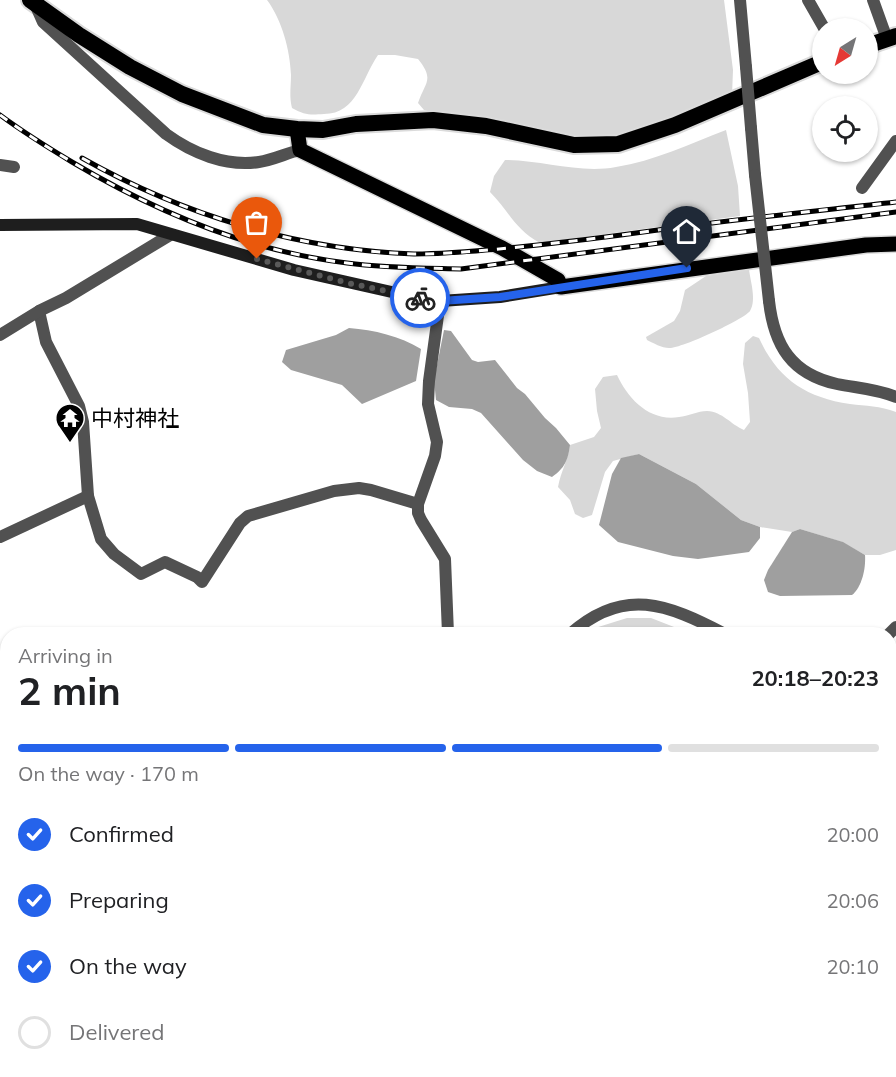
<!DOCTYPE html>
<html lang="en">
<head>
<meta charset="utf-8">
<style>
	:root { --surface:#fff; --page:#f2f2f2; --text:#202124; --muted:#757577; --line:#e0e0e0; --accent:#2563eb }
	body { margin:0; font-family:Mulish,"Noto Sans JP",sans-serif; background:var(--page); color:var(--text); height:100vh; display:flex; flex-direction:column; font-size:22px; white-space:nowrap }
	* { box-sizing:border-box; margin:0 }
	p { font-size:20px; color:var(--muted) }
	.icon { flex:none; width:33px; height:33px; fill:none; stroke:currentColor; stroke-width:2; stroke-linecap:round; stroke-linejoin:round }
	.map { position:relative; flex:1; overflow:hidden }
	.panel { position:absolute; left:0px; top:627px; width:897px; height:450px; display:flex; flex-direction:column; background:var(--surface); border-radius:24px 24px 0 0; box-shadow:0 2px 4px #0004 }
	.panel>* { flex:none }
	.needle { width:39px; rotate:217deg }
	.buttons { position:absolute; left:812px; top:18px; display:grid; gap:12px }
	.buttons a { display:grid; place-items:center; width:66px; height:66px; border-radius:50%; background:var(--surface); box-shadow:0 2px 4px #0004; font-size:30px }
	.pin { position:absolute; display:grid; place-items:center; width:51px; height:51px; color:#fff; margin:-62px -26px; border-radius:50% 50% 50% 0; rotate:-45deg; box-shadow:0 0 6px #0007 }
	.pin .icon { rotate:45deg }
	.courier { position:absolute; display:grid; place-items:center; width:60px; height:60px; margin:-30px; border:4px solid #2563eb; border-radius:50%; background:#fff; color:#222; box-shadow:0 2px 8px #0007 }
	.summary em { font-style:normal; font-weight:700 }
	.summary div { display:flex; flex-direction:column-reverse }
	.summary { display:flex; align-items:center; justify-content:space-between; height:102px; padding:0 18px }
	h1 { font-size:39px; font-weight:700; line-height:45px }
	.bar { display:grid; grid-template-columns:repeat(4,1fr); gap:9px 6px; align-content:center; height:72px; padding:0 18px }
	.bar i { height:8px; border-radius:4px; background:var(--line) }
	.bar .active { background:var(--accent) }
	.bar p { grid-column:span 4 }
	ol { padding:0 18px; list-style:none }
	li { display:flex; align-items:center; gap:18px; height:66px }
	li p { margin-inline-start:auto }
	li .icon { padding:6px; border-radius:50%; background:var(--accent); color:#fff; stroke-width:4 }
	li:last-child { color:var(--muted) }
	li i { width:33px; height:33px; border:3px solid var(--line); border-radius:50% }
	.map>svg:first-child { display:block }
	.green { fill:#d8d8d8 }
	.water { fill:#9f9f9f }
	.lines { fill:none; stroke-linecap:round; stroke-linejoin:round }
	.primary-casing { stroke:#dbdbdb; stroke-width:18 }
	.trunk-casing { stroke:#dbdbdb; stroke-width:20 }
	.minor { stroke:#515151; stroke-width:12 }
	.tertiary { stroke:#515151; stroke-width:12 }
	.secondary { stroke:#1e1e1e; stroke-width:12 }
	.primary { stroke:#000; stroke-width:15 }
	.trunk { stroke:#000; stroke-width:16 }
	.rail-casing { stroke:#000; stroke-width:5 }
	.rail { stroke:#fff; stroke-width:3; stroke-dasharray:9; stroke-linecap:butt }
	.tertiary-bridge { stroke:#515151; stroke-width:12 }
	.done { stroke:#595959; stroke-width:6; stroke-dasharray:0 10.8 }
	.route { stroke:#2563eb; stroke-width:8 }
	.labels { text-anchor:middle; stroke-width:6; stroke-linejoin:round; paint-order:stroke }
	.poi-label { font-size:22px; fill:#000; stroke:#fff; text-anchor:start }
</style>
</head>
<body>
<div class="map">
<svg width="896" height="1077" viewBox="0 0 896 1077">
	<rect width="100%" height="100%" fill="#fff"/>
	<g class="green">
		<path d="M267,0H724L733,70L732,95L628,136L575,141L469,121L424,110L418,103C425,82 435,80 418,59L395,55H378C362,78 357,114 324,114C309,115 305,115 292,108C289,96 291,87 291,75C290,50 282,20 267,0Z"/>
		<path d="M726,130L738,186L740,216L540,243C515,230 509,211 490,192L494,176L505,160C542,160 580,174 616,167C654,161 690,144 726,130Z"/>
		<path d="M749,269C750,280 757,300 750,311C743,320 680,349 669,348C662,348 653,343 647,340L646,337L674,321L680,311L685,290L706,276Z"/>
		<path d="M753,336L759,338C778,379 805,397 850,404C866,406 880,406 896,412V550L880,555H865L842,542L800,529L792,532L760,527L741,520L696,484L639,454L613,461L605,472L592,515L583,518L575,514L570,500L558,487C561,471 568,460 570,445L594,437L601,428L597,411L595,389L603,377L617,375C628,399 650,422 679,417C688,416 698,411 707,411C723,412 730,424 744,430L750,422L748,393L743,364L745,343Z"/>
		<path d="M627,618H651L692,634H587L595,628Z"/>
		<path d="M896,653V990L890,995V658Z"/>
		<path d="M0,829L8,833V1070H754L750,1077H0Z"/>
		<path d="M896,1005V1077H765L769,1070H890V1010Z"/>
	</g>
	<g class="water">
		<path d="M349,328C374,330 400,336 421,349L416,381L362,404L342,385L291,370L282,362L286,350L336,335Z"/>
		<path d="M444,330L451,331L472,360L478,362L495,360L517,388L525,394L545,418L556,428L570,445C568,460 565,468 552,477L537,471L523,460L481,413L472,409L449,407L436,400L434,380Z"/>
		<path d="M639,454L696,484L741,520L760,527V538L749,552L698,559L673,556L618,542L599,525L612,474L621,458Z"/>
		<path d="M800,529L843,542L865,555C866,568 862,587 852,595L780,596L768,592L764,580L768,570L792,532Z"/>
	</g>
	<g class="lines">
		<g class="primary-casing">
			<path id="primary" d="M297,129L300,150L502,248L558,280L561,287L866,245L896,244"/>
		</g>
		<g class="trunk-casing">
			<g id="trunk">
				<path d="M30,0L79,35L130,67L182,94L263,125L297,129L323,130L356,124L433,120L486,126L574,145L618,144L675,125L822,62"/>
				<path d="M867,46L896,36"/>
			</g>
		</g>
		<g class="minor">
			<path d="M808,0L824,28"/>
			<path d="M873,0L887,39"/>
			<path d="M35,4L43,22L166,134C192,153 226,167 259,162C273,160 287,153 300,150"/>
			<path d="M0,165L14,167"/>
			<path d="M862,188L896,141"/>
			<path d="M440,301L429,381L428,404L437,442L435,456L418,504V513L421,520L445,559L448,634"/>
			<path d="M39,311L46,342L79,406L83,422L88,496L101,539L114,554L141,574L165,562L197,577L202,582L240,523L248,516L334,491L359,488L371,490L418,504"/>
			<path d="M0,335L39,311L66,298L170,235"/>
			<path d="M0,537L88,496"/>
		</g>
		<g class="tertiary">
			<path d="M740,0L746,67"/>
			<path d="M751,128L755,175"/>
			<path d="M769,301C774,345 791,374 837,384C857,388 877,389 896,397"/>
			<path d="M570,634C624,586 667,604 725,634"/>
			<path d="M889,634L896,627"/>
			<path d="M0,782H8"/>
		</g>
		<path class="secondary" d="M0,225L137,224L294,270L405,295L440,301L500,297L561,287"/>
		<use href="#primary" class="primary"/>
		<use href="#trunk" class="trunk"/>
		<g class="rail-casing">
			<g id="rail">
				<path d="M0,115C23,132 47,147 72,162C156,212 249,251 347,263C385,268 423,268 461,269L896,212"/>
				<path d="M82,158C183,215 298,250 414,254C446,254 477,251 509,248C559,243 608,237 658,230C737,219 817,211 896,202"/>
			</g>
		</g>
		<use href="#rail" class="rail"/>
		<g class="tertiary-bridge">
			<path d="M746,67L751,128"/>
			<path d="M755,175L769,301"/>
		</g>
	</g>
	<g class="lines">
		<path class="done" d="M257,259L348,283L420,298"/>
		<path class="route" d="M420,298L440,301L500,297L687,268"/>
	</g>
	<defs>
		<g id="temple-pin" transform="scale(1.5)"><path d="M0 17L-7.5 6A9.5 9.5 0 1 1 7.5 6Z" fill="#000" stroke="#fff"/><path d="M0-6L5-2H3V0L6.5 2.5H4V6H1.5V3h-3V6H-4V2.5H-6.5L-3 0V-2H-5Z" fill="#fff"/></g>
	</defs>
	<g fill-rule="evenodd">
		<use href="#temple-pin" x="70" y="418"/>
	</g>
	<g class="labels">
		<g class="poi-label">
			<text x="91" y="426">中村神社</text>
		</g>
	</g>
</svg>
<div class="buttons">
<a><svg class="needle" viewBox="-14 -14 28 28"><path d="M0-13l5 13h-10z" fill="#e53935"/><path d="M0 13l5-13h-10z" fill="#757577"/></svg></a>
<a><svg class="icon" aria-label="locate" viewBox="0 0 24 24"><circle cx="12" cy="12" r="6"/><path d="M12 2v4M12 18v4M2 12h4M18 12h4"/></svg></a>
</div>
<div class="pin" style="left:257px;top:259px;background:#ea580c"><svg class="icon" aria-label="bag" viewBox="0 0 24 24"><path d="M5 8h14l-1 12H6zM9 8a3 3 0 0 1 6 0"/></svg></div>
<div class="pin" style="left:687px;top:268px;background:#1f2937"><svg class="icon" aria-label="home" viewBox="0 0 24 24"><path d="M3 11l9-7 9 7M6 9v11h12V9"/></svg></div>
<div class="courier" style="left:420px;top:298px"><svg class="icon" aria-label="bike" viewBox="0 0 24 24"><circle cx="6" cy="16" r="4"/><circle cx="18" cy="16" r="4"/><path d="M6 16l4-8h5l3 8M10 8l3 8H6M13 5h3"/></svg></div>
<section class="panel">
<div class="summary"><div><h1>2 min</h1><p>Arriving in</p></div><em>20:18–20:23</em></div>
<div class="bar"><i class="active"></i><i class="active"></i><i class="active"></i><i></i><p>On the way · 170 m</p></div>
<ol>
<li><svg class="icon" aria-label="check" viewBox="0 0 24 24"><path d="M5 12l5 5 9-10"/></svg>Confirmed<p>20:00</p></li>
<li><svg class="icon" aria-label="check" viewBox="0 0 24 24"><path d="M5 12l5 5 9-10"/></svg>Preparing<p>20:06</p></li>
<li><svg class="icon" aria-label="check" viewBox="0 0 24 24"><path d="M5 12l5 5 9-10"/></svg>On the way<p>20:10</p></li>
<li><i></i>Delivered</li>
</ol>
</section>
</div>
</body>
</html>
